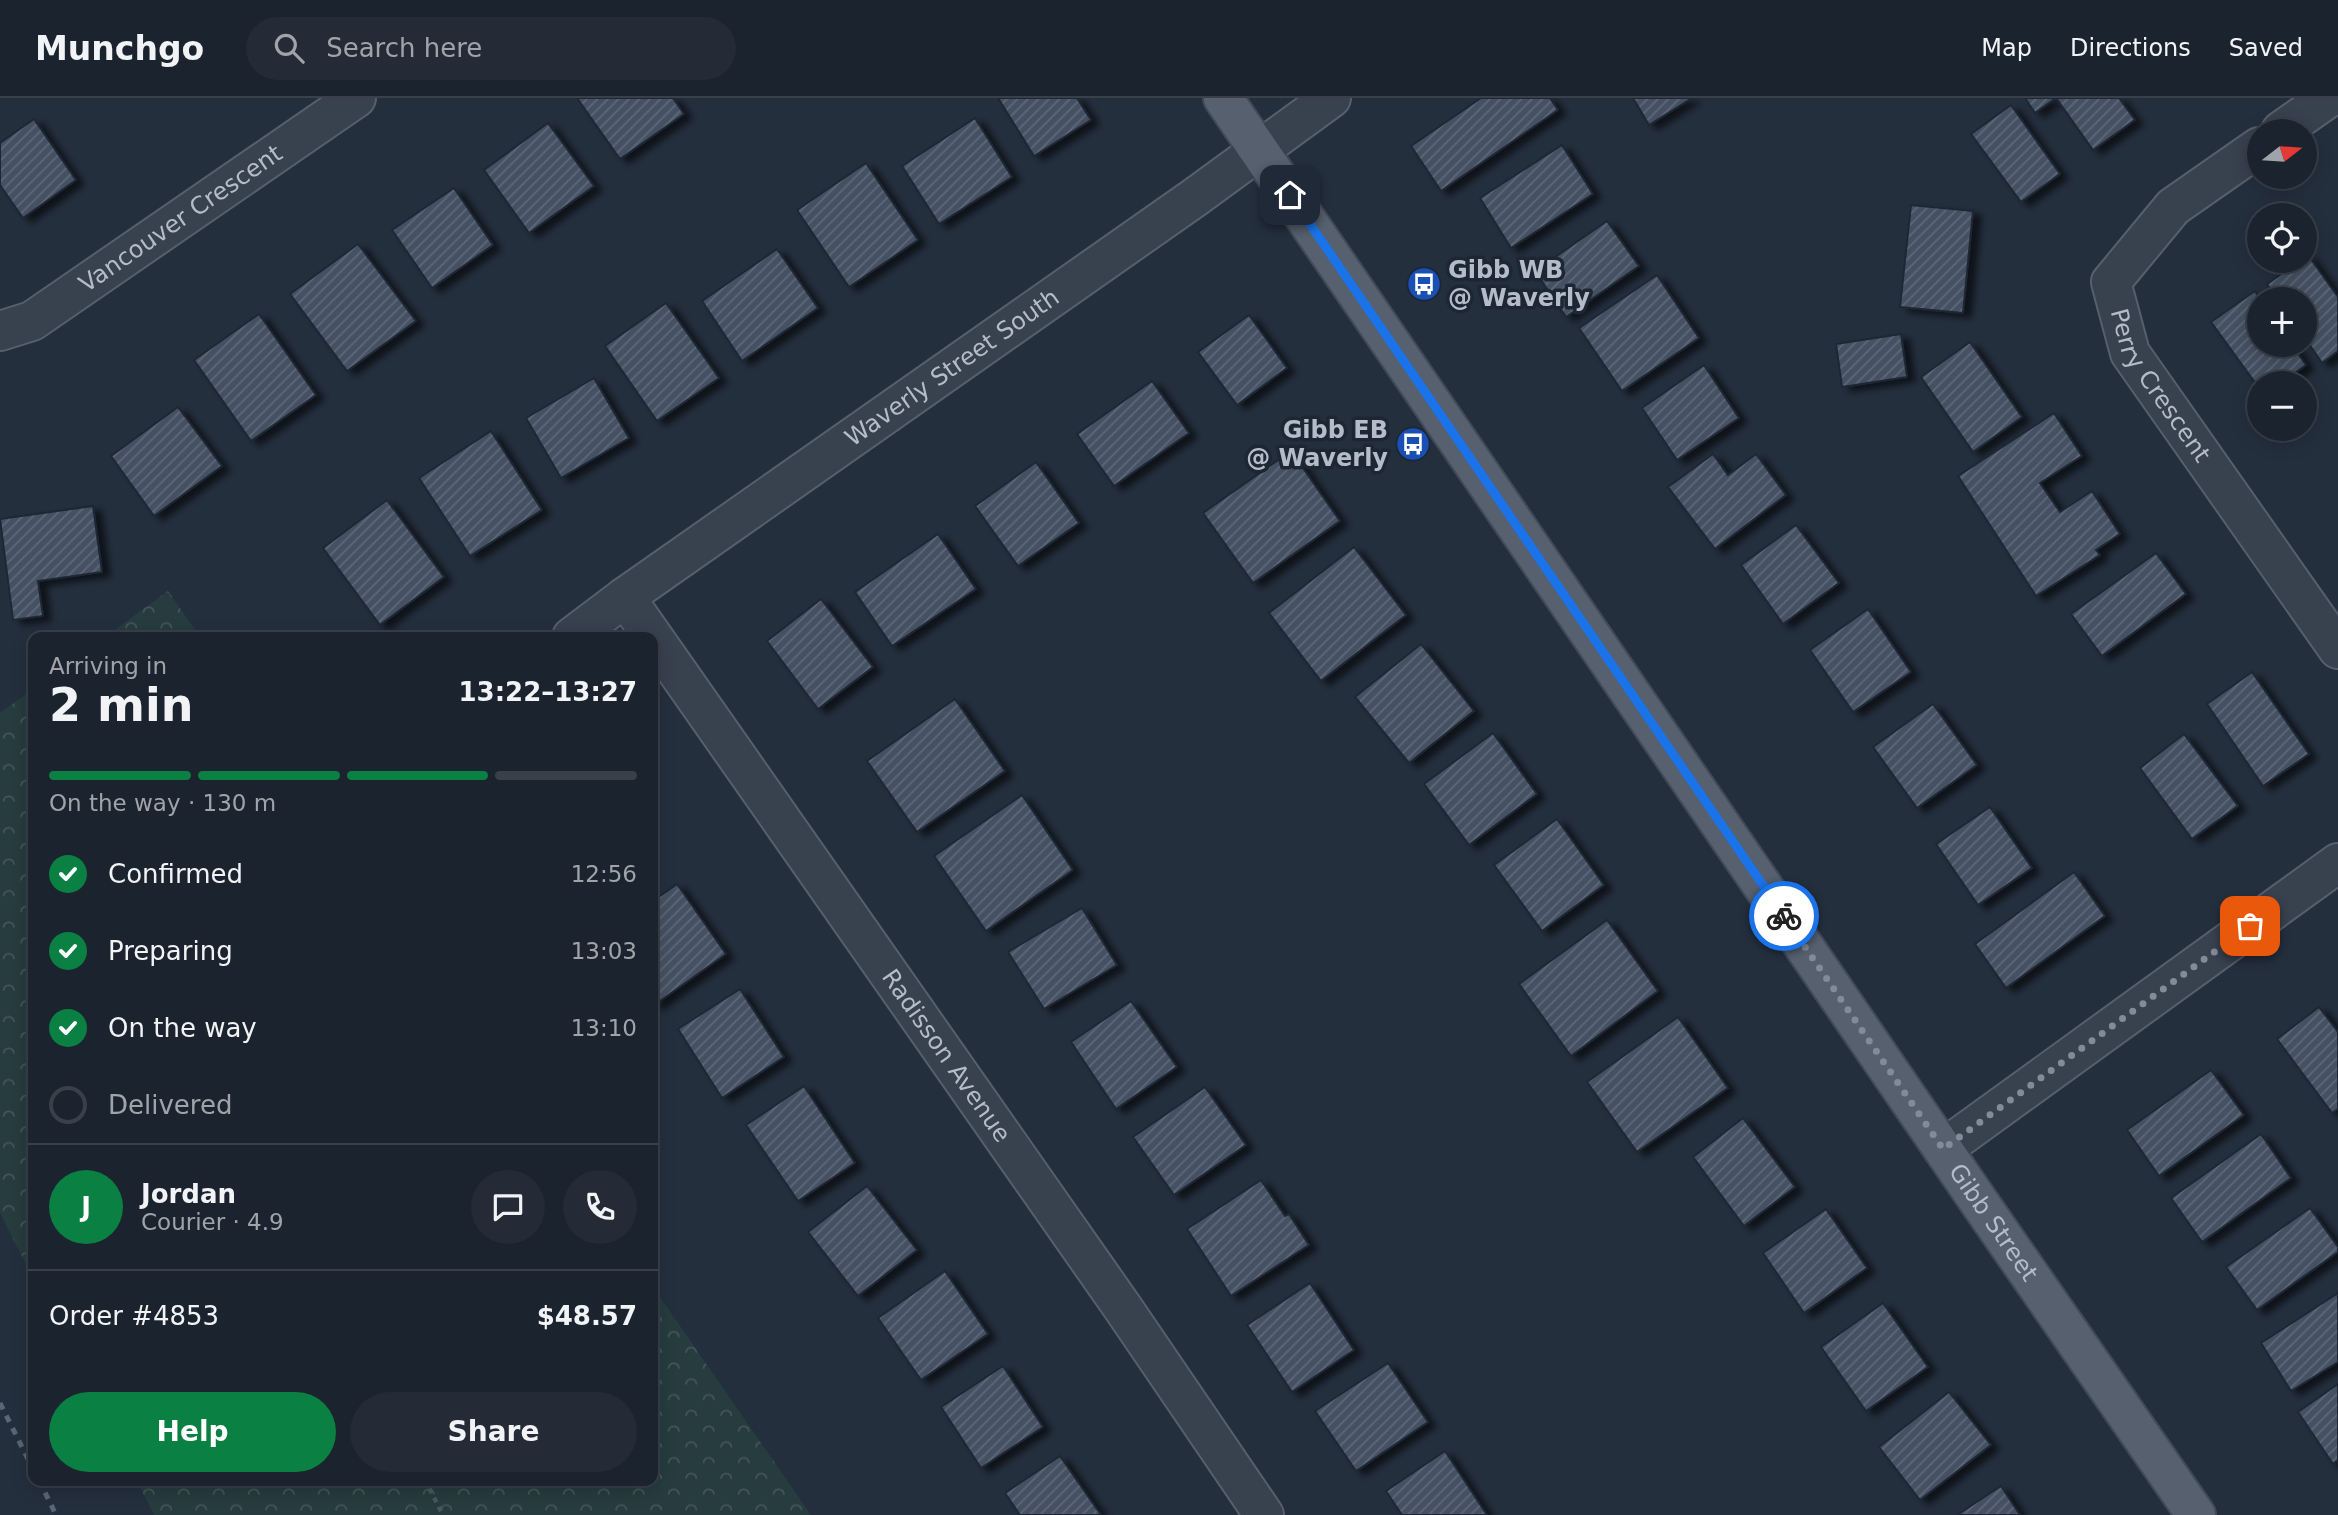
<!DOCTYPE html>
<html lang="en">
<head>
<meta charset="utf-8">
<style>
	:root { --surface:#1b232e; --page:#242b36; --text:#f1f3f6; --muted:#a0a4aa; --line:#39404a; --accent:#0b8043 }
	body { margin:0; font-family:"DejaVu Sans",sans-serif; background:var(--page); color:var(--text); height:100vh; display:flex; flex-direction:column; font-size:26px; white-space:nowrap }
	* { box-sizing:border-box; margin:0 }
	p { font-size:23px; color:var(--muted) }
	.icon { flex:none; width:38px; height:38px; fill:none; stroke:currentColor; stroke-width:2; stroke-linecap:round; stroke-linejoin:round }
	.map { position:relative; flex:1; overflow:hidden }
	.drawer { position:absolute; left:28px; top:534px; width:630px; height:854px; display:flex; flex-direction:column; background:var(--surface); border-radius:14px; box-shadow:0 4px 18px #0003,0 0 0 2px var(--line) }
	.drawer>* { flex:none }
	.needle { width:46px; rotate:73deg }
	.fabs { position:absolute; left:2247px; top:21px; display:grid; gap:14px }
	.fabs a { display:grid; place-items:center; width:70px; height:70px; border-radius:50%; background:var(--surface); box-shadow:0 4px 18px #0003,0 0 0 2px var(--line); font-size:35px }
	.pin { position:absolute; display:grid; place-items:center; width:60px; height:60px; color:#fff; margin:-30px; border-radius:14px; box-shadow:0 4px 10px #0006 }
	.courier { position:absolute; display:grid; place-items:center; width:70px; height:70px; margin:-35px; border:5px solid #1a73e8; border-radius:50%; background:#fff; color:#222; box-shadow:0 2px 9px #0007 }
	.overview em { font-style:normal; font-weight:700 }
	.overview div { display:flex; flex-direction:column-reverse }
	.overview { display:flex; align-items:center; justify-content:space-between; height:119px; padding:0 21px }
	h1 { font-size:46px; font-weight:700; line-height:52px }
	.bar { display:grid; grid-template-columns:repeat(4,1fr); gap:10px 7px; align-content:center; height:84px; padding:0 21px }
	.bar i { height:9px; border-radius:5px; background:var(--line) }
	.bar .selected { background:var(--accent) }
	.bar p { grid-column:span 4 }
	.line { display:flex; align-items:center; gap:18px; padding:0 21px; border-top:2px solid var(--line) }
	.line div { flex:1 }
	.round { display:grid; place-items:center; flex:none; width:74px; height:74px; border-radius:37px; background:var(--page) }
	ol { padding:0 21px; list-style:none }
	li { display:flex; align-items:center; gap:21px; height:77px }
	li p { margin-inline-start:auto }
	li .icon { padding:7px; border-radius:50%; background:var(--accent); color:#fff; stroke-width:4 }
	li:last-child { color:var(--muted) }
	li i { width:38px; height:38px; border:4px solid var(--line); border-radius:50% }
	.primary-button { display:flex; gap:14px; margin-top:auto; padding:14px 21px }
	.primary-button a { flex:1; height:80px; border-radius:42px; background:var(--accent); color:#fff; font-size:28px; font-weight:700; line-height:80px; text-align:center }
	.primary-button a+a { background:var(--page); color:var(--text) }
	header { display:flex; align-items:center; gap:42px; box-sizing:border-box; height:98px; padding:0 35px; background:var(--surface); border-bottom:2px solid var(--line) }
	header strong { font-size:33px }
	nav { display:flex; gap:38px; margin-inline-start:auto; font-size:24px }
	.search { width:490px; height:63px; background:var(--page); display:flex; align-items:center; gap:18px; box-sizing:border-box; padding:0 24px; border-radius:38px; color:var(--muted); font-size:26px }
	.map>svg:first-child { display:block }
	.forest { fill:url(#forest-crowns) }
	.building { fill:url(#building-hatch); stroke:#1f2835; stroke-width:2; filter:url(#shadow) }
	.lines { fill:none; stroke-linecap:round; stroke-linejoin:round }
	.minor-casing { stroke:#565f6c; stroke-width:42 }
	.major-casing { stroke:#414a57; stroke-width:42 }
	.path { stroke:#44595c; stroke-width:4.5; stroke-dasharray:5 5; stroke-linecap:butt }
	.minor { stroke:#38414e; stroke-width:38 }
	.major { stroke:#56606e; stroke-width:38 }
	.rail { stroke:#5a6575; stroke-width:5; stroke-dasharray:7 7; stroke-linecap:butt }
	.done { stroke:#828b98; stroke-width:7; stroke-dasharray:0 12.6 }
	.route { stroke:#1a73e8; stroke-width:9 }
	.labels { text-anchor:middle; stroke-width:7; stroke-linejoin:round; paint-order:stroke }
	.street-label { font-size:24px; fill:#b4bcc9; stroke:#1d2633 }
	.poi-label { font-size:24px; font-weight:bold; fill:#b4bcc9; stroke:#1d2633; text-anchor:start }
</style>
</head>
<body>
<header>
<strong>Munchgo</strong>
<div class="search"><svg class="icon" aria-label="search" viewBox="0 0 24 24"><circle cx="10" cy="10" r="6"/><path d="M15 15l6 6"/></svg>Search here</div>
<nav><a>Map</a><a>Directions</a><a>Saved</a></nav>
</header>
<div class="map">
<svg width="2338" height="1417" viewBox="0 0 2338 1417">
	<defs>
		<pattern id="forest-crowns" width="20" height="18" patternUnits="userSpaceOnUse" patternTransform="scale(1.75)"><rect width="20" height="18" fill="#263c3f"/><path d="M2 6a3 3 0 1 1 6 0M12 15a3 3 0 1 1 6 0" fill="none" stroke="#435659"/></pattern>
		<pattern id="building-hatch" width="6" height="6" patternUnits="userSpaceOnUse" patternTransform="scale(1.75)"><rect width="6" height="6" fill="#455162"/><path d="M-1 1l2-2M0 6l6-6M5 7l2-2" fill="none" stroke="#5d6877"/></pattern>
		<filter id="shadow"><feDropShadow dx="8" dy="4.5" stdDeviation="3.5" flood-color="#0009"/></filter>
	</defs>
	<rect width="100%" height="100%" fill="#242f3e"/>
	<g class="forest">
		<path d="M168,493L200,539H105Z"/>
		<path d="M33,591V1180L0,1115V615Z"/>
		<path d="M653,1189L811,1417H154L137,1383L653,1382Z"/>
	</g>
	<g class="building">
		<path d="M577,0H673L684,16L620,61Z"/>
		<path d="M998,0H1077L1091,22L1034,58Z"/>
		<path d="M1481,0H1550L1558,12L1441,93L1411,48Z"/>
		<path d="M1633,0H1692L1649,27Z"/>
		<path d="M2025,0H2119L2135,22L2093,52L2056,0L2035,15Z"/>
		<path d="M2011,7L2060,76L2021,104L1971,36Z"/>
		<path d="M975,20L1012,79L939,126L902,68Z"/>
		<path d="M34,21L76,82L23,120L0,87V45Z"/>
		<path d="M548,25L594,88L529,135L484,72Z"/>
		<path d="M1562,47L1593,96L1511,150L1480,100Z"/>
		<path d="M866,65L918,142L849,189L797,112Z"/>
		<path d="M454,90L493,147L432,190L392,132Z"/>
		<path d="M1911,107L1973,113L1963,215L1900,209Z"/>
		<path d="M1607,123L1639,168L1566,219L1535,173Z"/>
		<path d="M358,146L416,223L347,273L290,196Z"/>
		<path d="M777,151L818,210L742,263L702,203Z"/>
		<path d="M2308,157L2338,199V253L2322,265L2305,240V201H2277L2267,186L2300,163H2305V159Z"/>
		<path d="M1657,177L1699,240L1622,293L1579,230Z"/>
		<path d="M2255,193L2260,201L2259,247H2292L2306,267L2281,285H2259V290L2211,224Z"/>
		<path d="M666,205L719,280L657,323L605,248Z"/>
		<path d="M259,216L316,297L251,343L194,262Z"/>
		<path d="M1249,217L1287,270L1237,307L1198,254Z"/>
		<path d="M1901,236L1907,279L1842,289L1836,246Z"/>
		<path d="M1970,244L2022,319L1973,354L1921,279Z"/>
		<path d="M1704,267L1739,320L1677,362L1642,310Z"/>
		<path d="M594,280L629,340L561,380L526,320Z"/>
		<path d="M1152,283L1189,335L1114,388L1077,336Z"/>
		<path d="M178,309L222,368L154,418L111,358Z"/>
		<path d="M2054,315L2082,358L2040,385L2060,414L2092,393L2120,436L2096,452L2100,457L2036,498L1958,378Z"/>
		<path d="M491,333L542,412L470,458L419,380Z"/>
		<path d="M1291,353L1340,423L1253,485L1203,415Z"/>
		<path d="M1713,356L1728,377L1756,356L1786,397L1715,451L1668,389Z"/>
		<path d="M1036,364L1079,425L1018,468L975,408Z"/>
		<path d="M387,402L444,479L380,527L323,450Z"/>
		<path d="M93,408L102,474L38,483L43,518L13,522L0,421Z"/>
		<path d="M1796,427L1839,485L1783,526L1741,467Z"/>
		<path d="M938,436L976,491L892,548L855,494Z"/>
		<path d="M1354,449L1406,517L1321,583L1269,515Z"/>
		<path d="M2156,455L2186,496L2102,558L2071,516Z"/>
		<path d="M821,501L873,569L818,611L767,543Z"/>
		<path d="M1868,511L1911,574L1853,614L1810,552Z"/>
		<path d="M1421,546L1474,613L1409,665L1355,599Z"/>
		<path d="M2252,574L2309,656L2263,688L2207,606Z"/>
		<path d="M955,601L1005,673L917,734L867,663Z"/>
		<path d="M1933,606L1977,667L1917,710L1873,649Z"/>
		<path d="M1493,635L1537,696L1469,747L1424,686Z"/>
		<path d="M2184,636L2238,708L2192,741L2140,670Z"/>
		<path d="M1022,697L1073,772L986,833L934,758Z"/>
		<path d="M1990,709L2032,770L1978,807L1936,746Z"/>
		<path d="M1557,721L1604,787L1542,833L1494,767Z"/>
		<path d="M2074,774L2105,818L2006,890L1975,846Z"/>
		<path d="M677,786L726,856L653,908V803Z"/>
		<path d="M1082,810L1117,867L1044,911L1008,854Z"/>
		<path d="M1607,822L1658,893L1571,958L1519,886Z"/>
		<path d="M740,891L784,959L722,1000L678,931Z"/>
		<path d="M1131,903L1177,969L1116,1011L1071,944Z"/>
		<path d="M2319,909L2338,934V1011L2332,1015L2277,941Z"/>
		<path d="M1678,919L1728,990L1637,1054L1587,984Z"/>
		<path d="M2211,972L2244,1017L2159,1078L2127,1032Z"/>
		<path d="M804,988L855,1065L798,1103L746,1027Z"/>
		<path d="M1205,989L1246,1047L1174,1097L1133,1039Z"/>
		<path d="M1743,1020L1795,1089L1744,1128L1693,1059Z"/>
		<path d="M2261,1036L2291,1080L2202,1144L2171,1100Z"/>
		<path d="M1261,1082L1285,1118L1289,1116L1309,1147L1231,1198L1187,1131Z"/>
		<path d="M867,1088L917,1152L858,1198L808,1134Z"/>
		<path d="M2310,1110L2338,1149V1154L2257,1212L2226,1169Z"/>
		<path d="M1826,1111L1867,1170L1804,1215L1763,1155Z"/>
		<path d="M945,1173L988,1236L921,1282L878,1220Z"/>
		<path d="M1310,1185L1354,1252L1292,1294L1247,1227Z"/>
		<path d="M2338,1195V1264L2291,1293L2261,1245Z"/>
		<path d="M1883,1205L1928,1269L1866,1313L1821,1249Z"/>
		<path d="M1388,1265L1428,1324L1356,1373L1315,1313Z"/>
		<path d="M1003,1268L1043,1329L981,1370L941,1309Z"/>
		<path d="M2338,1286V1362L2333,1366L2298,1314Z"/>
		<path d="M1949,1294L1991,1347L1920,1402L1879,1349Z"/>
		<path d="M1445,1353L1487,1417H1402L1386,1393Z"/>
		<path d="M1060,1358L1101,1417H1020L1005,1395Z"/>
		<path d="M2001,1388L2020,1417H1957Z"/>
	</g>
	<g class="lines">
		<g class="minor-casing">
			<g id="minor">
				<path d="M2281,33L2328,0"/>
				<path id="s1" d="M2259,49L2173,109L2111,184L2130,255L2338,551"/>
				<path id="s2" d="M0,233L32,223L356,0"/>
				<path id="s3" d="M625,499L1123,1210L1264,1417"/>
				<path id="s4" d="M572,539L625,499L1194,100L1331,0"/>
				<path d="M1943,1051L2338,765"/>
			</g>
		</g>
		<g class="major-casing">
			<g id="major">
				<path id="s5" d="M1223,0L1977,1101L2196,1417"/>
			</g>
		</g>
		<path class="path" d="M425,1382L443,1417"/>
		<use href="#minor" class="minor"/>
		<use href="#major" class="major"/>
		<g class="rail">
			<path d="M0,1305L33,1371"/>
			<path d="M39,1382L56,1417"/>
		</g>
	</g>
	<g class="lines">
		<path class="done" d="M1784,818L1943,1051L2250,828"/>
		<path class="route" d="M1290,97L1784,818"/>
	</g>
	<defs>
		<g id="bus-disc" transform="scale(1.75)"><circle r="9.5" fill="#1a4fb4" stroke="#1d2633"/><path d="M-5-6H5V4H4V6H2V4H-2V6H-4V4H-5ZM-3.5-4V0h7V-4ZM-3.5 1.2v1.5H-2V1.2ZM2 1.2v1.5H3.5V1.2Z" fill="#fff"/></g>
	</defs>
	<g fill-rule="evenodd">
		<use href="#bus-disc" x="1424" y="186"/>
		<use href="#bus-disc" x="1413" y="346"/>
	</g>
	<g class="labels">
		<g class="street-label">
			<text dy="8" stroke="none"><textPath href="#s2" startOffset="214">Vancouver Crescent</textPath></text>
			<text dy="8" stroke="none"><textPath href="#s4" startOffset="466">Waverly Street South</textPath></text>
			<text dy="8" stroke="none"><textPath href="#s1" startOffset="318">Perry Crescent</textPath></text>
			<text dy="8" stroke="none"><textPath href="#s3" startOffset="560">Radisson Avenue</textPath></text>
			<text dy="8" stroke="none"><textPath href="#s5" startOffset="1363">Gibb Street</textPath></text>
		</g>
		<g class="poi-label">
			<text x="1448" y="180">Gibb WB<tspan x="1448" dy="28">@ Waverly</tspan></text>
			<text x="1388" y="340" text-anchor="end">Gibb EB<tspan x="1388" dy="28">@ Waverly</tspan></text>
		</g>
	</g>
</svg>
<div class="fabs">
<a><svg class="needle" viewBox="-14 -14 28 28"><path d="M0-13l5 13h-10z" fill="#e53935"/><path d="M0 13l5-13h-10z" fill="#a0a4aa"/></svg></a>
<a><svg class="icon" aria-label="locate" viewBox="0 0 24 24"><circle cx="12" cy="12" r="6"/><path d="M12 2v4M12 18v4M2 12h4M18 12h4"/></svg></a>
<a>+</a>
<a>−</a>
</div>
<div class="pin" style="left:2250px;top:828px;background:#ea580c"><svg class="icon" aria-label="bag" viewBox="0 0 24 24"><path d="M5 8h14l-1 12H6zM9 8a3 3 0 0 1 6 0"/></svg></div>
<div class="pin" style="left:1290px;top:97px;background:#1f2937"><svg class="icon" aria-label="home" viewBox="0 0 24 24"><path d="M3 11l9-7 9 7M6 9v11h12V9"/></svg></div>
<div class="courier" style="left:1784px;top:818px"><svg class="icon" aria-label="bike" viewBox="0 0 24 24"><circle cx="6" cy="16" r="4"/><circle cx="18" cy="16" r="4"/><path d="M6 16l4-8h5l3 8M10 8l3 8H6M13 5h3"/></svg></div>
<section class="drawer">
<div class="overview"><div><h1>2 min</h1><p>Arriving in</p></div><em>13:22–13:27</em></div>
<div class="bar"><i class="selected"></i><i class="selected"></i><i class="selected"></i><i></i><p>On the way · 130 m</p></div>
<ol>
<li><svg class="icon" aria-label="check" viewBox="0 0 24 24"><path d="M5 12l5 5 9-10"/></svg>Confirmed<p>12:56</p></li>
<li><svg class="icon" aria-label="check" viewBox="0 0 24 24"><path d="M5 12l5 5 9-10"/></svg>Preparing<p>13:03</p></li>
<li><svg class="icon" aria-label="check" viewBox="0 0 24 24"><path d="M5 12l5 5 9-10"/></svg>On the way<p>13:10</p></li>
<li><i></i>Delivered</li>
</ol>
<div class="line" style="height:126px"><b class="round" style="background:var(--accent);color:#fff">J</b><div><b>Jordan</b><p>Courier · 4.9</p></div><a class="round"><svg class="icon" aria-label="chat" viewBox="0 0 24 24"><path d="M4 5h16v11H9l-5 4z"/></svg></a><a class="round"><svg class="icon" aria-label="phone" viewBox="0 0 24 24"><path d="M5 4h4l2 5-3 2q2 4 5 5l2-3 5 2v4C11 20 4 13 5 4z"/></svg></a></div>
<div class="line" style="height:91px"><div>Order #4853</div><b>$48.57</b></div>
<div class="primary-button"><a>Help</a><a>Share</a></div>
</section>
</div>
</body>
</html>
